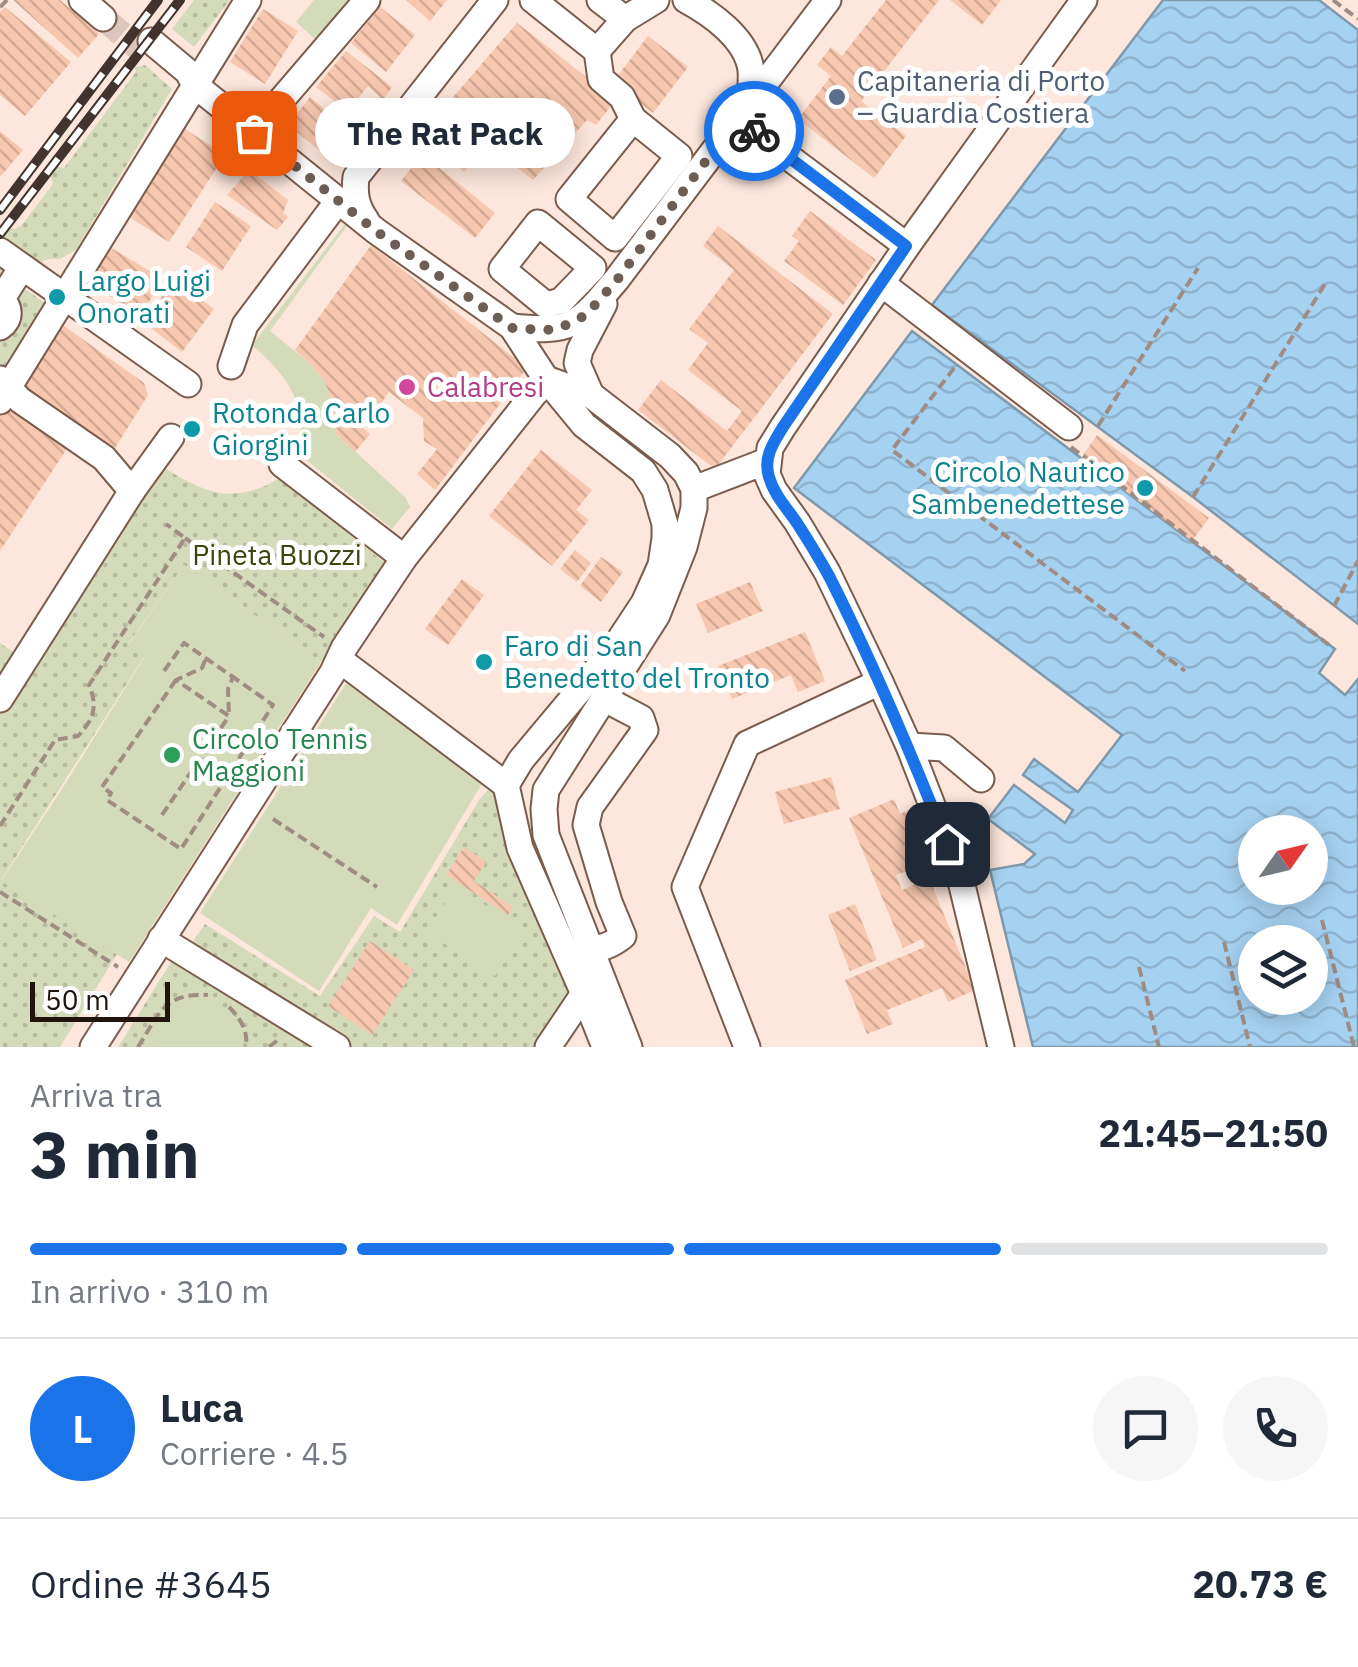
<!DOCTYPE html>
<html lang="it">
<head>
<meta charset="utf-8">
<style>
	:root { --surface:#fff; --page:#f6f6f7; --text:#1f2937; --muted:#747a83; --line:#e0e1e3; --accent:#1a73e8 }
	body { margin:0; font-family:"IBM Plex Sans",sans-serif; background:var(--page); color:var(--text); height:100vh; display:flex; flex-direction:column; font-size:38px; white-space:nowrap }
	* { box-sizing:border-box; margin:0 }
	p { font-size:32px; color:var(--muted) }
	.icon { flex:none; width:55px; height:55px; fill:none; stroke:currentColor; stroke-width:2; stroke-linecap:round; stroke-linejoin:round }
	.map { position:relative; height:1047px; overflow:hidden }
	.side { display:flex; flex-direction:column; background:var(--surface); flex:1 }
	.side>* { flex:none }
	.needle { width:65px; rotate:56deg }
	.buttons { position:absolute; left:1238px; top:815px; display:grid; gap:20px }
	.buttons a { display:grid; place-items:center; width:90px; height:90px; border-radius:50%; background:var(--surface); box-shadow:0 5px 25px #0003; font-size:50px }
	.scale { position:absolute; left:30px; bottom:25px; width:140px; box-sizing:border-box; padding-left:10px; border:5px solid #20140d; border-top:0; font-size:28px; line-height:35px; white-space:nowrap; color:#20140d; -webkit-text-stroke:8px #fff; paint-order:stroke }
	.pin { position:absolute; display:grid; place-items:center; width:85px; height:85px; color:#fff; margin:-42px; border-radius:20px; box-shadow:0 5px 15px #0006 }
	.courier { position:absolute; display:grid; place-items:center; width:100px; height:100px; margin:-50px; border:8px solid #1a73e8; border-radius:50%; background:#fff; color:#222; box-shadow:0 2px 12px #0007 }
	.bubble { position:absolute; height:70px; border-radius:35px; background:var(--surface); box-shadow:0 5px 25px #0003; font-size:32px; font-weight:700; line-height:70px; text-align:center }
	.summary em { font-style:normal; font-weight:700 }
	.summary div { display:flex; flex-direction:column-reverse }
	.summary { display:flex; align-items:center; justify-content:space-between; height:170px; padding:0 30px }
	h1 { font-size:65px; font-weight:700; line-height:75px }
	.bar { display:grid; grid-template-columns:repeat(4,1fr); gap:15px 10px; align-content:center; height:120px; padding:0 30px }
	.bar i { height:12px; border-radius:8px; background:var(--line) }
	.bar .selected { background:var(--accent) }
	.bar p { grid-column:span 4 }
	.line { display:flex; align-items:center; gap:25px; padding:0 30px; border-top:2px solid var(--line) }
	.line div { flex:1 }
	.round { display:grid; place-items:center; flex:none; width:105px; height:105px; border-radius:52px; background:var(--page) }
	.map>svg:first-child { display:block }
	.park { fill:url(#park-dots) }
	.garden { fill:#d4dbba }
	.water { fill:url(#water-waves); stroke:#7e99ad; stroke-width:2.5; fill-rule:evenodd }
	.building { fill:url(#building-back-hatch) }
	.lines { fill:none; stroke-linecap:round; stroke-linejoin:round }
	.minor-tunnel { stroke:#dcc6bc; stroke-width:25; stroke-dasharray:25 12; stroke-linecap:butt }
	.minor-casing { stroke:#7b5c4c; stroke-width:29 }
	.path { stroke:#9f8d84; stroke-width:4; stroke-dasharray:10 5; stroke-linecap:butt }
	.minor { stroke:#fff; stroke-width:25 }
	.rail-casing { stroke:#42342c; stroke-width:10 }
	.rail { stroke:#fff; stroke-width:6; stroke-dasharray:19; stroke-linecap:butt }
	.done { stroke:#6d5e55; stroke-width:10; stroke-dasharray:0 18 }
	.route { stroke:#1a73e8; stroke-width:12 }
	.service-dot { fill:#5c6f8a; stroke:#fff; stroke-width:4 }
	.culture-dot { fill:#0f9aa8; stroke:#fff; stroke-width:4 }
	.hotel-dot { fill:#d1479c; stroke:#fff; stroke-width:4 }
	.leisure-dot { fill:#2e9e5b; stroke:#fff; stroke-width:4 }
	.labels { text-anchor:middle; stroke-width:10; stroke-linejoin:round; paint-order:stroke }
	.service-label { font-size:28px; fill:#4e5e75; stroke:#fff; text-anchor:start }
	.culture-label { font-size:28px; fill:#0d838f; stroke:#fff; text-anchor:start }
	.hotel-label { font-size:28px; fill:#b23c85; stroke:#fff; text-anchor:start }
	.park-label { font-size:28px; fill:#3d440d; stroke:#fff }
	.leisure-label { font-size:28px; fill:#27864d; stroke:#fff; text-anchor:start }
</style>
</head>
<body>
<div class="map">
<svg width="1358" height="1047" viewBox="0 0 1358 1047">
	<defs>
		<pattern id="park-dots" width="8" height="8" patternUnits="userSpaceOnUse" patternTransform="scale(2.5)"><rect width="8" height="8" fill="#d4dbba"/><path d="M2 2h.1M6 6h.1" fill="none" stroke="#b6bb9f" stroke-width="1.8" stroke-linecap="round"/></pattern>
		<pattern id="water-waves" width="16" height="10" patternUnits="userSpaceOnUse" patternTransform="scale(2.5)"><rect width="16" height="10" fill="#a6d2f2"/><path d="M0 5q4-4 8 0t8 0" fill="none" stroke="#8fb3ce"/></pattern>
		<pattern id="building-back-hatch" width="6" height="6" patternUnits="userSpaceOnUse" patternTransform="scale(2.5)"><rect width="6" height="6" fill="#f8c7af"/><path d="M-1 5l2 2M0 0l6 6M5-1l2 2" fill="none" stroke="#d4aa95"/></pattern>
	</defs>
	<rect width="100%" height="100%" fill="#fde6db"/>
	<g class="park">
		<path d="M194,0H230L194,47L172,29Z"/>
		<path d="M145,65L172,89L76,250L60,259H49L43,261L25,289L48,305L5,366V406L0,413V237L6,228L15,229L21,226L53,184L50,174L56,166L64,168L136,72L135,67Z"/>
		<path d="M153,461C199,489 228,509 280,478L385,563L321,662L184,565L128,644L144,657L1,880L117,954L60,1047H0V643L24,659Z"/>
		<path d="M497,788L574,998L542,1047H351L191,944L205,924L320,996L374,916L400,932L479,800L489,789Z"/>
		<path d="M176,954L325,1047H118Z"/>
	</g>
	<g class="garden">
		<path d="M314,0H349L316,40L296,22Z"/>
		<path d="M345,224L346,227L270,331L311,364L325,382L331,398L336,434L406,498L410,507L392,529L300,455C307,403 290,379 252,345Z"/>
		<path d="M184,565L321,662L129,962L1,881L62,789L144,658L128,645Z"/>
		<path d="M347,682L483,782L397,925L371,908L319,991L200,913Z"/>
		<path d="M456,886L524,930L495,976L426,932Z"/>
		<path d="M186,998C215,999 248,1011 243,1047H142L167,1008Z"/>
	</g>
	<g class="water">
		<path d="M1163,0H1319L1358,30V624L1193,497L932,305Z"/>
		<path d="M912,331L1335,649L1319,673L1345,695L1358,679V1047H1033L990,870L1024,864L1035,854L988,819L1014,785L1065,823L1073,810L1023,775L1034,759L1078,792L1122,735L794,488ZM1310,832V888H1255V832ZM1310,942V998H1255V942Z"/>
	</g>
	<g class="building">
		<path d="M13,0H60L99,34L78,58Z"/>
		<path d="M406,0H447L430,21Z"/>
		<path d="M886,0H939L861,101L906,136L874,178L798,119L831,76L817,65L831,47L842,56Z"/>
		<path d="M950,0H1001L982,25Z"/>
		<path d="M5,7L71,62L25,116L0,95V12Z"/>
		<path d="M380,7L415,35L386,72L351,43Z"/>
		<path d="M263,9L298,31L265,84L230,62Z"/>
		<path d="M517,23L616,100L596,125L587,120L533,180L442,110Z"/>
		<path d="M648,36L688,67L653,113L613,82Z"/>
		<path d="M346,51L392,87L383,100L368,86L348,111L316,87Z"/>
		<path d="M310,97L351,130L329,158L288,125Z"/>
		<path d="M444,118L463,133L456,142L476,157L464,172L426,141Z"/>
		<path d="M182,127L225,155L169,242L126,215Z"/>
		<path d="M0,131L23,150L0,177Z"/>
		<path d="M422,154L495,213L475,238L401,181Z"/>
		<path d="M249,170L288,200L283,213L288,217L277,230L227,195Z"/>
		<path d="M215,202L251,226L222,271L186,247Z"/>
		<path d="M810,211L876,260L843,305L784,261L799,241L792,236Z"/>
		<path d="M718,226L833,314L715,469L638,410L661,380L727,431L742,411L688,370L708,343L689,329L734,270L703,246Z"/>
		<path d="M371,245L527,368L435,490L417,474L437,449L424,441L423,418L389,392L363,428L370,434L355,452L336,434L331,398L325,382L311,364L295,350Z"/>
		<path d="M108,246L163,279L141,315L86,282Z"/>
		<path d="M174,280L214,309L182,352L143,322Z"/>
		<path d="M60,323L144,383L148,395L115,448L18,387Z"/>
		<path d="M5,406L68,447L0,551V413Z"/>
		<path d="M1097,435L1209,518L1192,541L1081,458Z"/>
		<path d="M541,450L592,490L576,510L589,520L552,566L489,516Z"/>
		<path d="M575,550L591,563L577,582L560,569Z"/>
		<path d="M601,557L623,572L601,602L580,586Z"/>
		<path d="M462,579L484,595L448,645L425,629Z"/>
		<path d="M750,582L763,611L708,633L696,604Z"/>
		<path d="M805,632L825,681L798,692L791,675L732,699L718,666Z"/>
		<path d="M831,777L840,809L784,824L775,792Z"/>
		<path d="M894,799L900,814L912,809L927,843L917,847L924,864L896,875L902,890L929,878L975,990L948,1002L942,988L887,1010L893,1024L867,1034L845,980L925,947L922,939L903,948L849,818Z"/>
		<path d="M464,847L486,862L474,881L513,907L508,915L446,875Z"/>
		<path d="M855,904L877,960L850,971L828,915Z"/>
		<path d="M370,941L414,970L372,1035L328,1006Z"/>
	</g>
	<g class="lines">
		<path class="minor-tunnel" d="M103,18L143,52"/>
		<g class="minor-casing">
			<g id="minor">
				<path d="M82,0L103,18"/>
				<path d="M533,0L597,51L625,19L656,0"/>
				<path d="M600,0L625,19"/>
				<path d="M686,0C712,14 747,39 751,70C752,81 750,93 750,103"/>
				<path d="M151,41L188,72L195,85L376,231L512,327L546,379L584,425L643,471L655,490L665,524V538L661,565L644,603L613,650L521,760L506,785L520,848L584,994L605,1047"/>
				<path d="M597,51L601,79L622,97L633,119"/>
				<path d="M633,119L679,156L615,238L569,199Z"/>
				<path d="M738,119L907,246"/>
				<path d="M253,133L367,0"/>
				<path d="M366,220C356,206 354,194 356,177L495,0"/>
				<path d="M538,223L593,268L561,301L546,305L502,269Z"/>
				<path d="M0,251L188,384"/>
				<path d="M881,283L1069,427"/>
				<path d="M0,299C11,307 11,319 0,327"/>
				<path d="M1,300L22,267"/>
				<path d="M512,327C574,333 578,325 617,279L828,0"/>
				<path d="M231,366L245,325L338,201"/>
				<path d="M0,379L20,400L104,458L132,491"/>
				<path d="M546,379L591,395L670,456L686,473L694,489V508L684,547L657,615L546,790L544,809L546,835L629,1047"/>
				<path d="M591,395L577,363L580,350L604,304"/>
				<path d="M0,401L248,0"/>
				<path d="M282,464L404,558"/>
				<path d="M694,489L767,461"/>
				<path d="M340,660L506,785"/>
				<path d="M0,699L132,491L171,437"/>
				<path d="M909,746L944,748L981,779"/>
				<path d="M161,939L337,1047"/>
				<path d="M590,949C603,949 613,944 623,936L609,902L586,825L590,807L645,730L641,718L605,699"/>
				<path d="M93,1047L333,672L344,648L404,558L546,379"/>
				<path d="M548,1047L591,983"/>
				<path d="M747,1047L685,887L747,744L880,682"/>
				<path d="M1001,1047L960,877L909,746L880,682L827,572L797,522L774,490L767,474L770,448L783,427L907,246L1084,0"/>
			</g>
		</g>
		<g class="path">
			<path d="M1333,0L1358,19"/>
			<path d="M0,7L7,0"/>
			<path d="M954,368L892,450L1185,671"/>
			<path d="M1098,426L1198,268"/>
			<path d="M1071,447L1333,648"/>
			<path d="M1193,497L1325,284"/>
			<path d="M185,538L324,637"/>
			<path d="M1334,606L1358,561"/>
			<path d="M164,671L184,643L233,677L228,689L229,716L176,680L202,668L206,658"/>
			<path d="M176,680L102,787L111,793L107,800L181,849L273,705L233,677"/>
			<path d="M162,815L229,716"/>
			<path d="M273,819L377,887"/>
			<path d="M0,826L55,740L78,736C94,719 98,707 89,685L185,538L166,524"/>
			<path d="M0,892L118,967"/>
			<path d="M1322,920L1354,1047"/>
			<path d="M1224,942L1250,1047"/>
			<path d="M1139,967L1159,1047"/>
			<path d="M229,1007C241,1019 248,1031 246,1047"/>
			<path d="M138,1047C160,1013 163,993 208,995"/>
			<path d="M269,1047L279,1039"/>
		</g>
		<use href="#minor" class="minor"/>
		<g class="rail-casing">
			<g id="rail">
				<path d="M0,210L158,0"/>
				<path d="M0,234L180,0"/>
			</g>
		</g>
		<use href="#rail" class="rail"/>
	</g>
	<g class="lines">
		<path class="done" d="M254,133L376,231L512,328L544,330L558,329L586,315L617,280L738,118L754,131"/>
		<path class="route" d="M754,131L906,246L783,427C773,443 763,458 769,477C774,495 787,508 797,523C808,540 819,558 829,576C873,663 911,753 947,844"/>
	</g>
	<circle class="service-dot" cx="837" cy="97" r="10"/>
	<g class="culture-dot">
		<circle cx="57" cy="297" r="10"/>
		<circle cx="192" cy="429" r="10"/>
		<circle cx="1145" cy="488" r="10"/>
		<circle cx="484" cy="662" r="10"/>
	</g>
	<circle class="hotel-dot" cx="407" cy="387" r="10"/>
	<circle class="leisure-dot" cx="172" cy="755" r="10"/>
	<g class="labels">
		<g class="service-label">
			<text x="857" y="91">Capitaneria di Porto<tspan x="857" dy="32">– Guardia Costiera</tspan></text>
		</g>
		<g class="culture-label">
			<text x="77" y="291">Largo Luigi<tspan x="77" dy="32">Onorati</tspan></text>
			<text x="212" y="423">Rotonda Carlo<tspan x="212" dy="32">Giorgini</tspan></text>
			<text x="1125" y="482" text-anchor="end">Circolo Nautico<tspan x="1125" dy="32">Sambenedettese</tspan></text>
			<text x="504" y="656">Faro di San<tspan x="504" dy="32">Benedetto del Tronto</tspan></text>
		</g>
		<g class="hotel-label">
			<text x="427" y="397">Calabresi</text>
		</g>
		<g class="park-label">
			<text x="277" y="565">Pineta Buozzi</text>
		</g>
		<g class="leisure-label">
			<text x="192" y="749">Circolo Tennis<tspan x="192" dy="32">Maggioni</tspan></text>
		</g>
	</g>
</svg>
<div class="buttons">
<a><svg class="needle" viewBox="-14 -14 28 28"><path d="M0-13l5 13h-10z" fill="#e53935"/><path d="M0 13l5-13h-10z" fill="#747a83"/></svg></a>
<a><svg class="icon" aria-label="layers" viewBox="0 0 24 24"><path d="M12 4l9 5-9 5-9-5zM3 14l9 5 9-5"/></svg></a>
</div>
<div class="scale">50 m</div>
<div class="pin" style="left:254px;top:133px;background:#ea580c"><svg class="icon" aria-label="bag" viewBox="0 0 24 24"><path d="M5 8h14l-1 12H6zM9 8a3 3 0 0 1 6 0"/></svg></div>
<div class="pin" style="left:947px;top:844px;background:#1f2937"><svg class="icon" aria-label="home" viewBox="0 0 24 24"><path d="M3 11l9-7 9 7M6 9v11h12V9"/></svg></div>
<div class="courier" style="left:754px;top:131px"><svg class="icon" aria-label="bike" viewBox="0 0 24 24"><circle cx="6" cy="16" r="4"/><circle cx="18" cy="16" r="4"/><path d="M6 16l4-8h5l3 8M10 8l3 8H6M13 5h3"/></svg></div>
<div class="bubble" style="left:315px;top:98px;width:260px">The Rat Pack</div>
</div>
<section class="side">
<div class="summary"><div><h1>3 min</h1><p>Arriva tra</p></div><em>21:45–21:50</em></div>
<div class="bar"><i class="selected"></i><i class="selected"></i><i class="selected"></i><i></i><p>In arrivo · 310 m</p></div>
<div class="line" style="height:180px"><b class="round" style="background:var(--accent);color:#fff">L</b><div><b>Luca</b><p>Corriere · 4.5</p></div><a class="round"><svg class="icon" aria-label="chat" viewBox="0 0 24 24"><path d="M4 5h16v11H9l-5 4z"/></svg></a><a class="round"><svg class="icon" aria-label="phone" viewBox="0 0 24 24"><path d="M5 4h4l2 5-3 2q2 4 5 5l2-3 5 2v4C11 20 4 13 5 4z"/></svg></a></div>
<div class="line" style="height:130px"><div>Ordine #3645</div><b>20.73 €</b></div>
</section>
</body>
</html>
